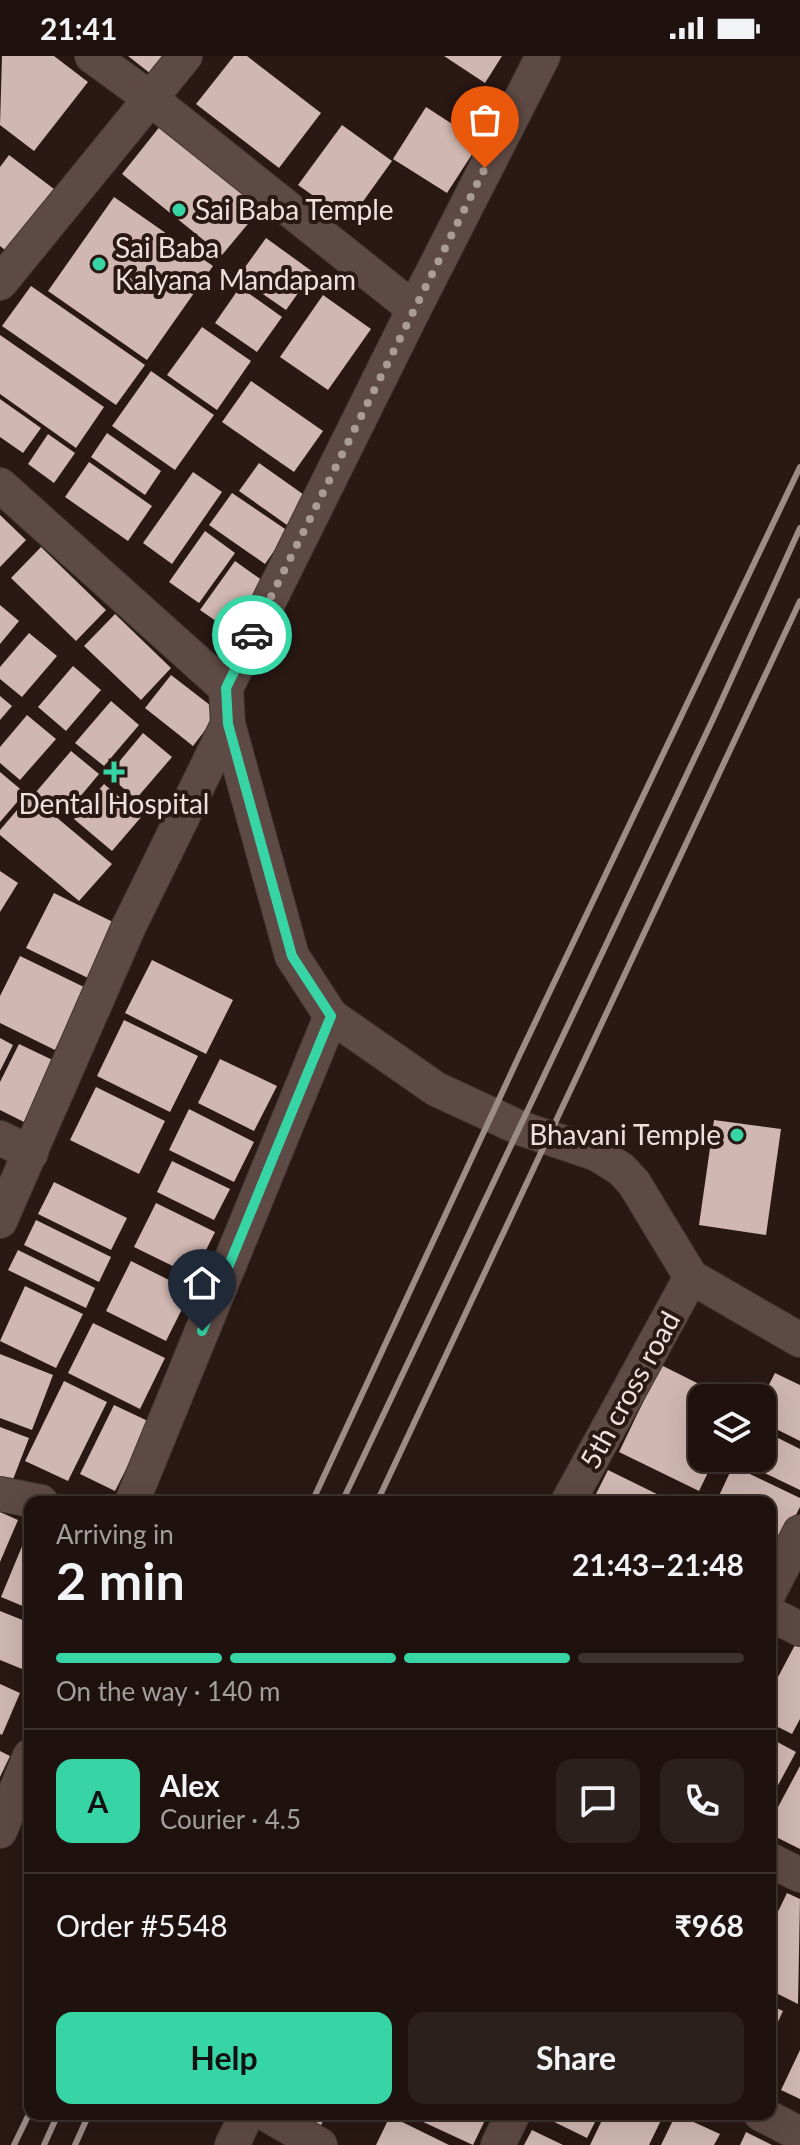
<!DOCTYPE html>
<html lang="en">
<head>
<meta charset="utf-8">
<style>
	:root { --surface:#1f120e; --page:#2c201c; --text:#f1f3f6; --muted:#a19e9e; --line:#3c322e; --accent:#37d4a6 }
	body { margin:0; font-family:Lato,sans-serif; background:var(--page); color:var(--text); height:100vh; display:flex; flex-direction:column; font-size:30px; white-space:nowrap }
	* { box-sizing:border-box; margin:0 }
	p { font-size:26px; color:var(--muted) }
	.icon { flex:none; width:44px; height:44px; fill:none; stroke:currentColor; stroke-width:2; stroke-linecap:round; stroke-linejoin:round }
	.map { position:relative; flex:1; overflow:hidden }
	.panel { position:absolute; left:24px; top:1440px; width:752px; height:624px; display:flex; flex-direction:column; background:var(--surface); border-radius:16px; box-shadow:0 8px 32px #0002,0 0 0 2px var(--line) }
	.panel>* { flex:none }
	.fabs { position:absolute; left:688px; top:1328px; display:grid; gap:16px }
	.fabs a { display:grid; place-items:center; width:88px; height:88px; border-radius:16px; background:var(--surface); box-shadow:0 8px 32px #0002,0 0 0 2px var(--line); font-size:40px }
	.pin { position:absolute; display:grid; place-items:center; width:68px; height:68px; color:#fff; margin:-82px -34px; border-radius:50% 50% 50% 0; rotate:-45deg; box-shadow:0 0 8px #0007 }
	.pin .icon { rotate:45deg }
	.courier { position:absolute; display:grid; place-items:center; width:80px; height:80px; margin:-40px; border:6px solid #37d4a6; border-radius:50%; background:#fff; color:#222; box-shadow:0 2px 10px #0007 }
	.summary em { font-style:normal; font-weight:700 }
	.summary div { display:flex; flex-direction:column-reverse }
	.summary { display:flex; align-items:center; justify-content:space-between; height:136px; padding:0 32px }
	h1 { font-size:52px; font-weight:700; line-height:60px }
	.bar { display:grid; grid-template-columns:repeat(4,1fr); gap:12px 8px; align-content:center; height:96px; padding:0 32px }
	.bar i { height:10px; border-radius:6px; background:var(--line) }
	.bar .current { background:var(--accent) }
	.bar p { grid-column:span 4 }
	.line { display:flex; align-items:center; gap:20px; padding:0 32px; border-top:2px solid var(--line) }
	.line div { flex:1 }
	.round { display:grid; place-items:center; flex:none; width:84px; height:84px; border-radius:16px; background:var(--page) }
	.cta { display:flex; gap:16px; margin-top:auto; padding:16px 32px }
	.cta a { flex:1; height:92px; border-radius:16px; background:var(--accent); color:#111; font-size:32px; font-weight:700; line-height:92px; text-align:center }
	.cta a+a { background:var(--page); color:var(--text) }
	.status { display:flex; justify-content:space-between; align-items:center; height:56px; padding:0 40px; background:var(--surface); direction:ltr }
	.status svg { height:22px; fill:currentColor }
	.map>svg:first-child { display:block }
	.building { fill:#d0b7b1 }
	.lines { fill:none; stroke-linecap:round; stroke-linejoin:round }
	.minor-casing { stroke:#423532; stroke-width:36 }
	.minor { stroke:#5e4a44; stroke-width:34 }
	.rail { stroke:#9b8c88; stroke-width:6 }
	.done { stroke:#a99b96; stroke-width:8; stroke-dasharray:0 14.4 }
	.route { stroke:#37d4a6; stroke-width:10 }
	.poi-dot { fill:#37d4a6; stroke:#291813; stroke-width:3 }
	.labels { text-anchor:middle; stroke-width:8; stroke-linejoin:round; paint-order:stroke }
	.poi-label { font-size:28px; fill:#eee1dd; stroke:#291813; text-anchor:start }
	.street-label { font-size:28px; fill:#eee1dd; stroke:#291813 }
</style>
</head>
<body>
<div class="status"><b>21:41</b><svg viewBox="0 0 49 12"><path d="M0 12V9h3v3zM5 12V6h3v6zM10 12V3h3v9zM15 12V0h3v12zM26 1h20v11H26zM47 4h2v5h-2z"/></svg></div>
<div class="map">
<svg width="800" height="2089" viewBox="0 0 800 2089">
	<rect width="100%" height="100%" fill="#291813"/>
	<g class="building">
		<path d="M2,0H54L88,26L34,95L0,69Z"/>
		<path d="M128,0H180L160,25Z"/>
		<path d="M234,0H247L321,57L279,112L196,48Z"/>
		<path d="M444,0H502L485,27Z"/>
		<path d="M426,51L480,86L447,137L393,103Z"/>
		<path d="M165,64L267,145L222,199L122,118Z"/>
		<path d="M342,69L392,105L349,165L298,129Z"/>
		<path d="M9,99L58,136L10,198L0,190V111Z"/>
		<path d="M114,141L213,210L147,304L48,235Z"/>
		<path d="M266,182L313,216L286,254L238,221Z"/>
		<path d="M31,230L145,309L116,349L2,270Z"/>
		<path d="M240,231L282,261L257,296L215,267Z"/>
		<path d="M323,239L371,273L328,334L280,301Z"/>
		<path d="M202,271L251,305L217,354L167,319Z"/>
		<path d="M0,279L104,351L76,392L0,338Z"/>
		<path d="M151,315L214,359L175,414L112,370Z"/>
		<path d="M251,325L323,375L294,416L222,366Z"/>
		<path d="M0,343L41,372L23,397L0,381Z"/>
		<path d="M107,377L161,415L145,439L91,401Z"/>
		<path d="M48,378L75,397L54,427L28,408Z"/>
		<path d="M89,406L152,450L128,485L65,441Z"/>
		<path d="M259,407L307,441L287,469L239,435Z"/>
		<path d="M193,416L222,436L172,508L143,487Z"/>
		<path d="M232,437L288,475L265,508L209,469Z"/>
		<path d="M0,459L26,484L0,511Z"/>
		<path d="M205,475L235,497L199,547L169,526Z"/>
		<path d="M41,491L106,554L76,585L11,522Z"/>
		<path d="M235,505L266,527L232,576L200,554Z"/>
		<path d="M0,549L19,565L0,588Z"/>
		<path d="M115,558L171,612L141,644L84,590Z"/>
		<path d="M29,577L57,600L22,641L0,623V611Z"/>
		<path d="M73,610L101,634L66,675L38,651Z"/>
		<path d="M171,619L219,656L193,690L145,652Z"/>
		<path d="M0,640L12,650L0,664Z"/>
		<path d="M111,645L139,669L104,710L75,687Z"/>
		<path d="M27,659L56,683L20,724L0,707V691Z"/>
		<path d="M143,677L172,701L136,743L108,719Z"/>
		<path d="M71,695L99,718L64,760L36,736Z"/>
		<path d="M0,716L25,737L0,766Z"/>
		<path d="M104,728L142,760L112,795L74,763Z"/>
		<path d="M30,739L112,808L79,845L0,779V774Z"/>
		<path d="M0,815L18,827L0,856Z"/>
		<path d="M54,837L115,867L88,922L26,892Z"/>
		<path d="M20,900L86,932L55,994L0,967V940Z"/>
		<path d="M152,904L233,944L206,998L125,957Z"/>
		<path d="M124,964L198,1000L170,1056L97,1020Z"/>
		<path d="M0,982L13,989L0,1015Z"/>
		<path d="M19,988L61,1008L30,1069L0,1054V1026Z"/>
		<path d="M220,1003L277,1030L254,1075L198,1047Z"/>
		<path d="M96,1031L165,1065L139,1118L70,1084Z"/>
		<path d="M189,1053L254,1086L234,1126L169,1094Z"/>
		<path d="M714,1064L781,1073L766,1179L699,1169Z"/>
		<path d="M172,1105L230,1133L214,1164L157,1136Z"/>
		<path d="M54,1126L127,1162L111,1194L38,1158Z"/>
		<path d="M156,1147L215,1176L193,1220L134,1191Z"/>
		<path d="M36,1164L111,1201L99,1226L24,1189Z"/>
		<path d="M18,1194L95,1232L86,1252L8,1214Z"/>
		<path d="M131,1205L191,1235L166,1285L106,1255Z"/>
		<path d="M25,1230L83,1258L56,1312L0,1285Z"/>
		<path d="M93,1267L165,1302L140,1353L68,1317Z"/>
		<path d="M0,1298L53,1319L32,1374L0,1362Z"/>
		<path d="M661,1309L727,1342H702V1402H715L699,1435L619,1396Z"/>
		<path d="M775,1317L800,1329V1385L762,1366V1342Z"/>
		<path d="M64,1325L107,1346L68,1425L25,1405Z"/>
		<path d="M114,1349L150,1366L115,1435L80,1418Z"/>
		<path d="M0,1371L29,1382L12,1426L0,1422Z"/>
		<path d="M762,1374L800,1393V1434L733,1402H762Z"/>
		<path d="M733,1410L800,1442V1451L781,1488L770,1483V1446H716Z"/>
		<path d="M608,1414L673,1446H592Z"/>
		<path d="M0,1456L18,1464L0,1506Z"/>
		<path d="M30,1471V1553L1,1541Z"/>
		<path d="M0,1555L30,1567V1608L27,1615L0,1604Z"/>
		<path d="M796,1587L800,1589V1663L792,1678L770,1667V1636Z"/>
		<path d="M0,1628L20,1637L2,1679L0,1678Z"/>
		<path d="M770,1682L796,1696L770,1744Z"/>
		<path d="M0,1695L10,1700L0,1721Z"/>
		<path d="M800,1710V1793L770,1778V1766Z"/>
		<path d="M787,1837L800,1843L798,1948L770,1934V1872Z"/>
		<path d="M770,1949L783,1955L770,1983Z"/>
		<path d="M800,1994V2043L781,2034Z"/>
		<path d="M280,2058H326L318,2076Z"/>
		<path d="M406,2058H488L473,2089Z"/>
		<path d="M538,2058H599L587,2082Z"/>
		<path d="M605,2058H664L649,2089H590Z"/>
		<path d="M676,2058L720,2078L714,2089H661Z"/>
		<path d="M390,2060L449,2089H376Z"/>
		<path d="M532,2074L563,2089H524Z"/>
		<path d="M746,2076L772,2089H740Z"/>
	</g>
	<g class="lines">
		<g class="minor-casing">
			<g id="minor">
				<path d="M92,0L151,43L414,253"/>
				<path d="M0,227L185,0"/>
				<path d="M0,429L226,632L228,668L292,900L331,960L436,1033L520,1072L597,1098L621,1113L634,1127L691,1221L800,1284"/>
				<path d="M226,632L414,253L543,0"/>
				<path d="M0,1082L31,1097"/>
				<path d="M0,1165L129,870L228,668"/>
				<path d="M0,1438L41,1446"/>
				<path d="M132,1446L331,960"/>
				<path d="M568,1446L691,1221"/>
				<path d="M770,1535L800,1476"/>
				<path d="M770,1558L800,1573"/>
				<path d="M0,1775L30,1700"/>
				<path d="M770,1804L800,1819"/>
				<path d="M266,2058L320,2089"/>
				<path d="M761,2058L800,2078"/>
				<path d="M232,2089L247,2058"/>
				<path d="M498,2089L513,2058"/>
			</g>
		</g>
		<use href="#minor" class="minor"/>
		<g class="rail">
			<path d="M312,1446L520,998L800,411"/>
			<path d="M342,1446L714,661L800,472"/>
			<path d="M377,1446L800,545"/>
			<path d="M14,2089L30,2056"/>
			<path d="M44,2089L58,2058"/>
			<path d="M75,2089L89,2058"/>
		</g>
	</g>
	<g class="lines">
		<path class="done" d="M252,579L485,112"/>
		<path class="route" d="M202,1275L331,960L292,900L228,668L226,632L252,579"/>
	</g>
	<g class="poi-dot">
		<circle cx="179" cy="154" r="8"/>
		<circle cx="99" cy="208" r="8"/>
		<path d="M110 704h8v8h8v8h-8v8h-8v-8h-8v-8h8z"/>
		<circle cx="737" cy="1079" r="8"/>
	</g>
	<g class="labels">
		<g class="poi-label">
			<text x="195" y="164">Sai Baba Temple</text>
			<text x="115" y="202">Sai Baba<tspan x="115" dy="32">Kalyana Mandapam</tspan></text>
			<text x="114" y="758" text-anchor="middle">Dental Hospital</text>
			<text x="721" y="1089" text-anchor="end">Bhavani Temple</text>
		</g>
		<g class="street-label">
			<text transform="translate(630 1334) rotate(-61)" y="10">5th cross road</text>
		</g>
	</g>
</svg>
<div class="fabs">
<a><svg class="icon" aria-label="layers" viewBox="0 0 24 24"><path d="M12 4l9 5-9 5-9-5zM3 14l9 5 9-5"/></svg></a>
</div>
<div class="pin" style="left:485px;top:112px;background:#ea580c"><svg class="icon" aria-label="bag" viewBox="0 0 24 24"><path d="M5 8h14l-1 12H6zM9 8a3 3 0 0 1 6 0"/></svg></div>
<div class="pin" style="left:202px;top:1275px;background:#1f2937"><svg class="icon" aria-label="home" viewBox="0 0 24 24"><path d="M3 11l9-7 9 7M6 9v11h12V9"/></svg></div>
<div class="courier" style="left:252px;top:579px"><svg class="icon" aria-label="car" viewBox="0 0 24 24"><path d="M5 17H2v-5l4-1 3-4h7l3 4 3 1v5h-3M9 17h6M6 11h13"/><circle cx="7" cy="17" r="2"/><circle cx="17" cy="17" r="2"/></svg></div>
<section class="panel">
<div class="summary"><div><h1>2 min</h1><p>Arriving in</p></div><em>21:43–21:48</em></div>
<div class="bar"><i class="current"></i><i class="current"></i><i class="current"></i><i></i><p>On the way · 140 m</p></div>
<div class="line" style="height:144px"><b class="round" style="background:var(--accent);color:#111">A</b><div><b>Alex</b><p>Courier · 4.5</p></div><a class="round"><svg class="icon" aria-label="chat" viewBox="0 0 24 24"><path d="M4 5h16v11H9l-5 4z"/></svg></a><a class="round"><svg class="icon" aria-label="phone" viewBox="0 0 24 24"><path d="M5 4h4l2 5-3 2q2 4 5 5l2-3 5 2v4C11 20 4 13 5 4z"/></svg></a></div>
<div class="line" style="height:104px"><div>Order #5548</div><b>₹968</b></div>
<div class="cta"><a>Help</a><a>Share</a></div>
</section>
</div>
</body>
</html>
